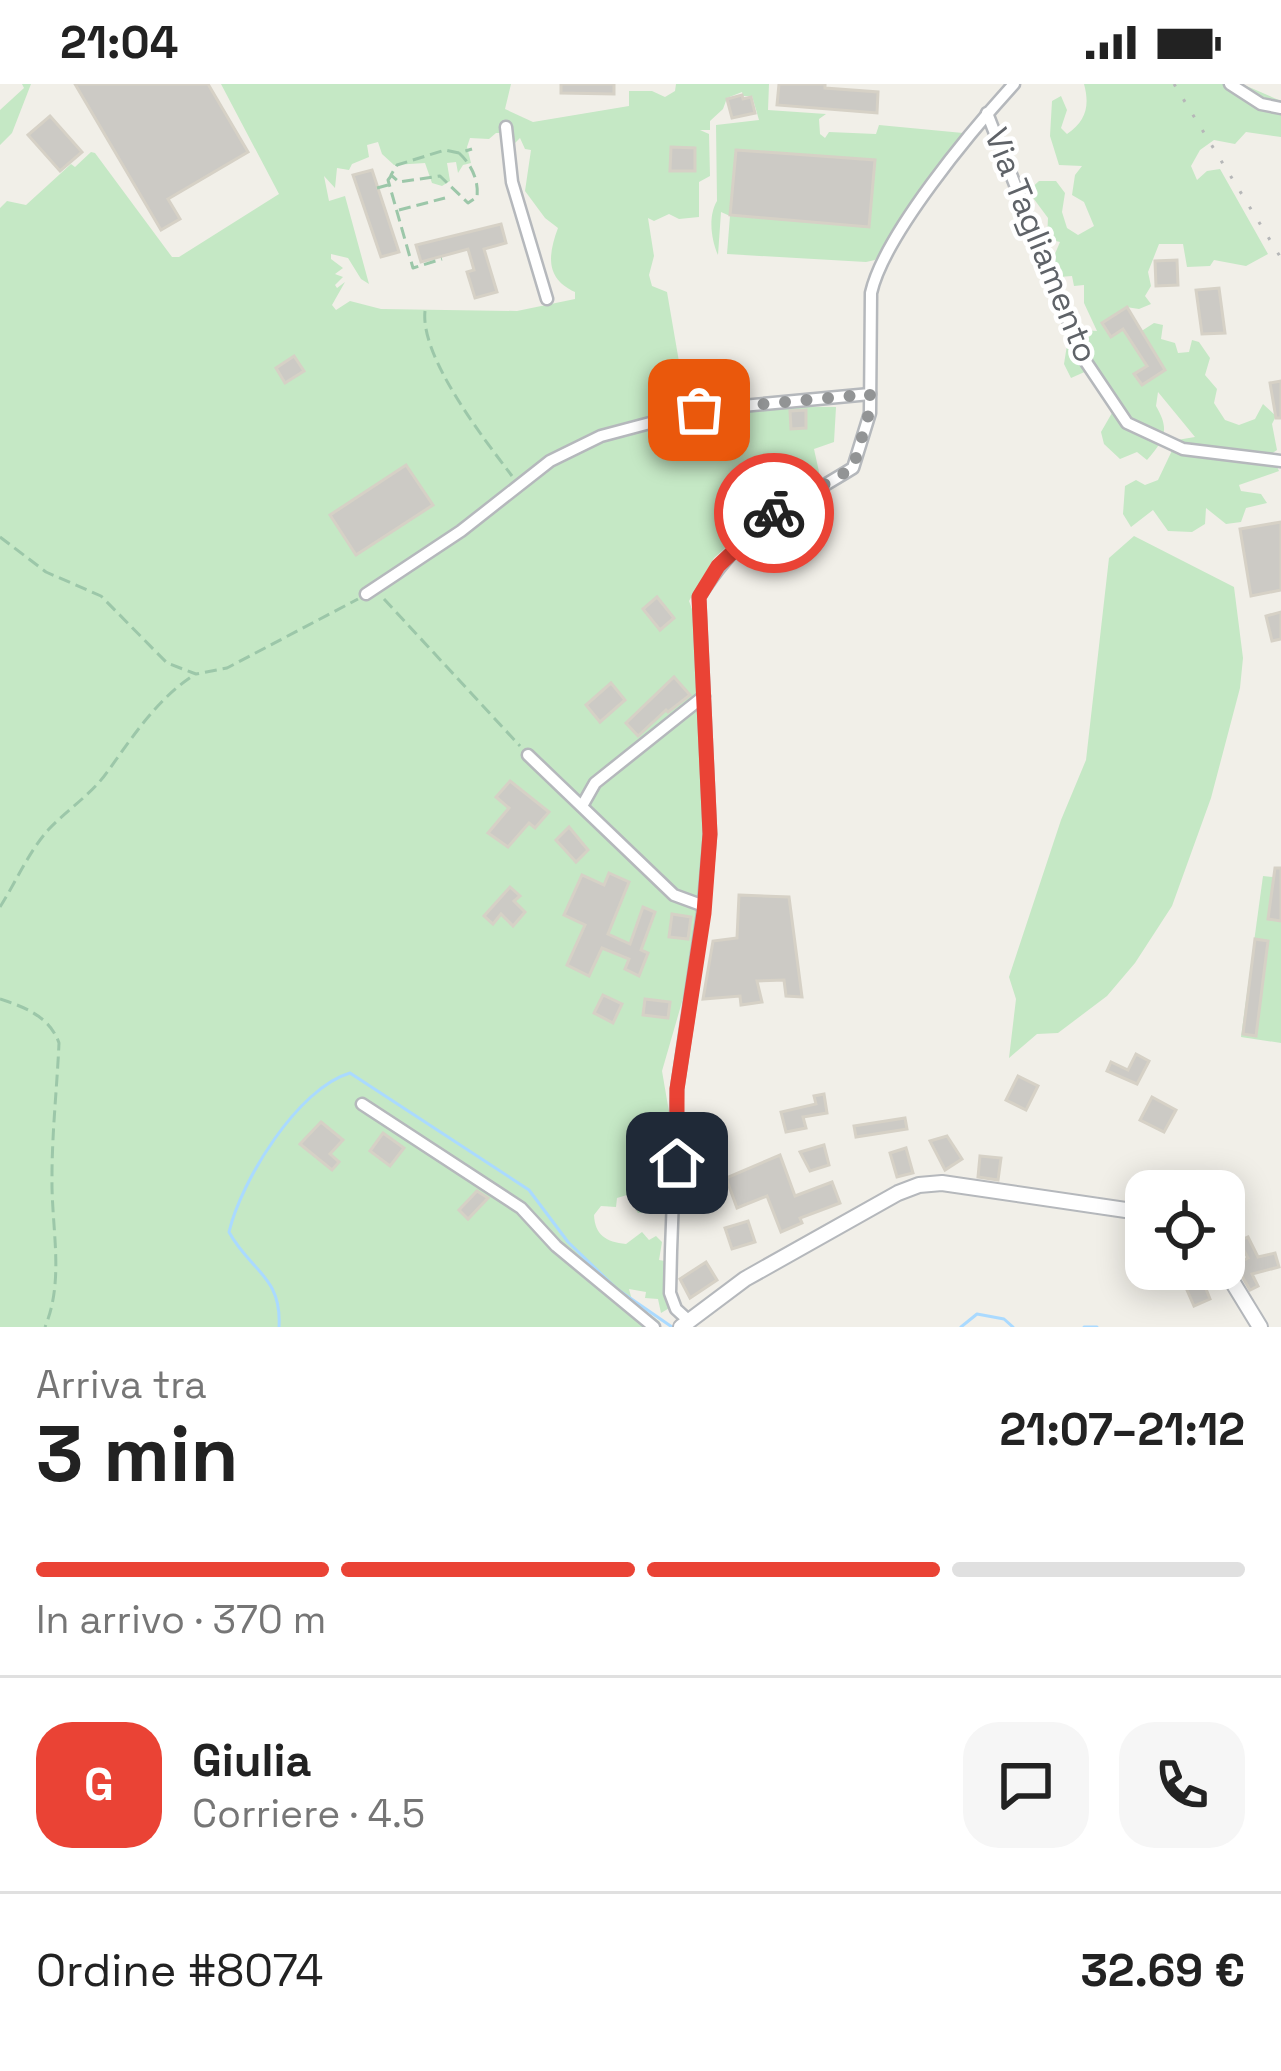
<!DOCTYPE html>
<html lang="it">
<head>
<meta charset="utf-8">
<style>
	:root { --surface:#fff; --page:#f6f6f6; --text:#222; --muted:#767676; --line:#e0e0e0; --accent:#ea4335 }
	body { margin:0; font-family:"Space Grotesk",sans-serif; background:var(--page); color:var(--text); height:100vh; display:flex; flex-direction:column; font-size:45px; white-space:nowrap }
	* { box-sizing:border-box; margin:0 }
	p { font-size:39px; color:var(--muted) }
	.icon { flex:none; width:66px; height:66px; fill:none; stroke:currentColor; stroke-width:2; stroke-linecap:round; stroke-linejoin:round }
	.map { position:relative; height:1243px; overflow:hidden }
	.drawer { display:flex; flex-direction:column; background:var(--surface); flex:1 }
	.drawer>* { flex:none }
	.controls { position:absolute; left:1125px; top:1086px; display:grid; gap:24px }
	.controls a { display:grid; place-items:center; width:120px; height:120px; border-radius:24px; background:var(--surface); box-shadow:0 6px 30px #0003; font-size:60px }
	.pin { position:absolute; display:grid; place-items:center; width:102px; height:102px; color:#fff; margin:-51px; border-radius:24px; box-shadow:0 6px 18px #0006 }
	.courier { position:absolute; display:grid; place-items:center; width:120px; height:120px; margin:-60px; border:9px solid #ea4335; border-radius:50%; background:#fff; color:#222; box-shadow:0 3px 15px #0007 }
	.head em { font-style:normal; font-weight:700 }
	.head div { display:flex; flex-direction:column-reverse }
	.head { display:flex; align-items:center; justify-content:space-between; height:204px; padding:0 36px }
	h1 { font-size:78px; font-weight:700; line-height:90px }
	.bar { display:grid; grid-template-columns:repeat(4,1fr); gap:18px 12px; align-content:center; height:144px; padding:0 36px }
	.bar i { height:15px; border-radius:9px; background:var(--line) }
	.bar .current { background:var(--accent) }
	.bar p { grid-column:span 4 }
	.line { display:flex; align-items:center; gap:30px; padding:0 36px; border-top:3px solid var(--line) }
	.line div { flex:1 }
	.round { display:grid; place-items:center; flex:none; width:126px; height:126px; border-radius:36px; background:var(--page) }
	.status { display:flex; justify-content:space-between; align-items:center; height:84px; padding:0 60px; background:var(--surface); direction:ltr }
	.status svg { height:33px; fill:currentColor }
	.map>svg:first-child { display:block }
	.green { fill:#c5e8c5; fill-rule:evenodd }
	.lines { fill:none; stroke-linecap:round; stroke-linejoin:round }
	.stream { stroke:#aadaff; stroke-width:3 }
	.building { fill:#cccac5; stroke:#d6d1c6; stroke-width:3 }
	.minor-casing { stroke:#b5b8bc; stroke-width:15 }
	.tertiary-casing { stroke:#b5b8bc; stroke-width:18 }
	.path { stroke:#9cc7a9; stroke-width:3; stroke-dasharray:12 6; stroke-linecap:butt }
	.minor { stroke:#fff; stroke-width:10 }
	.tertiary { stroke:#fff; stroke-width:14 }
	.rail { stroke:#b6b7b8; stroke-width:3; stroke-dasharray:3 15; stroke-linecap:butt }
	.done { stroke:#929495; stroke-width:12; stroke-dasharray:0 21.6 }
	.route { stroke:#ea4335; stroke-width:15 }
	.labels { text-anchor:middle; stroke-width:9; stroke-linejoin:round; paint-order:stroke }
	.street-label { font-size:33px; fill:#5f6368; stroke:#fff }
</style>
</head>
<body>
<div class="status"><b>21:04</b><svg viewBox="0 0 49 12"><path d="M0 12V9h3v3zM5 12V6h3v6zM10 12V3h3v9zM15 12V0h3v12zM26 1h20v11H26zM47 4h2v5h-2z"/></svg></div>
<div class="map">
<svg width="1281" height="1243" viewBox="0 0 1281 1243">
	<rect width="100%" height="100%" fill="#f1efe8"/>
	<g class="green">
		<path d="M22,0H31L12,49L0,61V26L24,4Z"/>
		<path d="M221,0H511L505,25L533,38L629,22V7H652L665,13L675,7L676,0H769L768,26L826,30L819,35L820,50L825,54L829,48L876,50L879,41L963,49L875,176L866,178L727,170L730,132L721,128L718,171C711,155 708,132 717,117L716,41L759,36L752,12H743L742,8L727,14L723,25L710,37V46H700L709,50L710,92L699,98V133L679,135L669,130L654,137L648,134L654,172L649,191L652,202L667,208L688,330L755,322L836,323L834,358L814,365L821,397L771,423L714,474L689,517L695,533L705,790L684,911L662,987L674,1057L670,1123L638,1129L627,1111L617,1114L616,1123L601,1122L594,1131C595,1151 606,1158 626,1160L642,1148L649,1156L656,1152L662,1158L659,1176L665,1177V1214L671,1223L661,1229L658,1215L645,1214L646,1208L629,1205L632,1216L660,1238L658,1243H0V124L7,117L26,121L71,80L75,83L91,68L95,69L172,173H179L279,110ZM496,49H507V55L514,60L520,54L525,65L531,66L525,107L545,134L558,144C548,171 545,194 575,208V215L517,227L381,225L350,217L336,226L332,221L345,198L337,204L335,201L343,193L335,190L343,184L331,175V170L348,174L361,195L369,200L345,112L329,117L324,92L335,104L337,84L349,86L352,80L369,73L367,61L378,58L382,70L394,81L425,79L432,99L442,102L450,97L447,79L456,78L458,89L463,81L471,79L467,63L470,54L489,55Z"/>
		<path d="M1084,0H1242L1281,17V53L1246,48L1235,60L1214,56L1200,66L1191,82L1197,96L1207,87L1220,85L1268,170L1246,182L1214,176L1210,182L1187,183L1183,160H1159L1148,188L1151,202L1145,212L1151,220L1139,225L1126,223L1102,240L1123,245L1147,281L1135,290L1164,286L1140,248L1154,239L1163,241L1161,255L1175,259L1178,269L1189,268L1192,256L1199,258L1210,274L1205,291L1217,305L1214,319L1225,336L1239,341L1255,335L1263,320L1276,332L1272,340L1277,366L1271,370L1279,387L1239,401L1241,407L1261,410L1267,419L1246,424L1241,438L1226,440L1206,424L1205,440L1192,448L1168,447L1153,426L1131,443L1123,430L1125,402L1136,396L1145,401L1158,396L1177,356L1195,353L1158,308L1156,322C1170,346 1165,355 1147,376L1137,368L1120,375L1104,360L1101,348L1116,322L1100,312L1099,298L1091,297L1089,286L1071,294L1064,280L1067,261L1084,246L1097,247L1084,219V201L1074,202L1072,192L1059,193L1051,179L1060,158L1047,155L1048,134L1028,107L1039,97H1056L1065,109L1062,128L1067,144L1078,151L1094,142L1084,118L1072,111L1075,91L1082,82L1059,81L1050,52L1052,17L1061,12L1067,26L1061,44L1067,50C1086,37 1090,22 1084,0Z"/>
		<path d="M1134,452L1234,503L1243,574L1240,604L1211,714L1172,822L1135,879L1107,912L1058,949L1037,950L1009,974L1016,915L1009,893L1061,736L1086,676L1109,474Z"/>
		<path d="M1263,792L1281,794V959L1241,953Z"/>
	</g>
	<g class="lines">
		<g class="stream">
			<path d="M279,1243C282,1192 250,1187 229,1148C241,1097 298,1004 350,989L529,1106L568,1158L617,1205L672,1243"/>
			<path d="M961,1243L977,1230L1004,1235L1013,1243"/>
			<path d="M1084,1243H1097"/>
		</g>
	</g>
	<g class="building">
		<path d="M75,0H208L248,68L168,115L180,135L161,146Z"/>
		<path d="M561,0H614V10L561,9Z"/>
		<path d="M779,0H825V4L878,8L877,29L777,21Z"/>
		<path d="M742,11L743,15L751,13L755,29L732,34L727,15Z"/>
		<path d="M50,32L82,68L60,87L28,51Z"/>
		<path d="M671,63L695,64V87H670Z"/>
		<path d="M736,66L875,76L869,143L730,131Z"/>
		<path d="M372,86L399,168L381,173L353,91Z"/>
		<path d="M501,140L506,159L484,165L497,208L475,214L467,188L474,186L468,165L421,178L416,161Z"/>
		<path d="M1177,176L1178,201L1156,202L1155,177Z"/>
		<path d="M1219,204L1225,249L1202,250L1196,206Z"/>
		<path d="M1127,223L1165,286L1142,301L1134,290L1147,282L1123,245L1111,253L1102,239Z"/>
		<path d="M294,272L304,287L285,299L276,284Z"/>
		<path d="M1281,297V334H1276L1270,299Z"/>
		<path d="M806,326V344L791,345L790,327Z"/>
		<path d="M406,381L433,421L356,471L330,431Z"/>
		<path d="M1281,438V506L1251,512L1240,445Z"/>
		<path d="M657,513L674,534L660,546L643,525Z"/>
		<path d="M1281,528V555L1272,557L1266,532Z"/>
		<path d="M674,593L690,611L668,628L666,626L638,652L626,639Z"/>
		<path d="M611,599L625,616L600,638L586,621Z"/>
		<path d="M510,697L549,728L535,744L529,739L508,763L488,749L509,724L496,713Z"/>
		<path d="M569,743L588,766L576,778L556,756Z"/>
		<path d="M1275,784H1281V837L1268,835Z"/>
		<path d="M609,789L629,798L608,850L630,860L643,823L655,828L641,866L648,869L639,892L625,885L629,875L602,864L589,892L567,881L585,841L564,831L582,791L604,801Z"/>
		<path d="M510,803L520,812L514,817L525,828L513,842L501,830L493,840L484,832Z"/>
		<path d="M739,811L789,813L802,913L786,912L784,896L757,897L762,918L741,921L740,912L703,915L713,857L737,854Z"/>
		<path d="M672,830L691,833L688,855L669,853Z"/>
		<path d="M1255,855L1268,857L1256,952L1243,950Z"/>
		<path d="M603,911L622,920L613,939L594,929Z"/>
		<path d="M645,915L670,918L668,934L643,931Z"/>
		<path d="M1136,970L1149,977L1137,1000L1107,987L1111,978L1128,986Z"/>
		<path d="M1018,992L1038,1002L1026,1026L1006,1016Z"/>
		<path d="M824,1010L827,1029L803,1033L806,1044L786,1048L781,1028L816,1020L814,1012Z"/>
		<path d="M1152,1013L1176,1026L1164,1048L1140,1036Z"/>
		<path d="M666,1031L665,1057L647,1060L649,1065L644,1067L653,1102H646L651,1121L637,1125L628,1083L638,1080L629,1058L653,1049L650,1034Z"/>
		<path d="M905,1034L907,1045L856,1053L854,1042Z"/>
		<path d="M321,1038L343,1056L330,1070L339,1078L332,1086L300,1060Z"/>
		<path d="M383,1049L404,1064L390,1082L370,1067Z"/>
		<path d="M947,1052L962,1075L945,1086L930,1057Z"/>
		<path d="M703,1054L705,1082L686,1084L685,1055Z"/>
		<path d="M824,1061L829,1081L810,1087L800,1068Z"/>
		<path d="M906,1064L913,1089L897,1093L890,1069Z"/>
		<path d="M780,1071L795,1112L832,1098L840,1119L800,1134L802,1139L781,1148L767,1112L737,1124L726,1094Z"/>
		<path d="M980,1072L1001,1074L998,1096L978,1093Z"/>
		<path d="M477,1107L488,1114L468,1135L459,1126Z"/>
		<path d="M748,1137L755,1158L732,1165L725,1144Z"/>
		<path d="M1248,1153L1258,1173L1275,1169L1279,1183L1252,1190L1258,1202L1250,1206L1235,1180L1248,1174L1239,1157Z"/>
		<path d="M706,1178L717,1196L690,1214L680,1195Z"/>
		<path d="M1192,1185H1198L1210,1215L1194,1222L1180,1190Z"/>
	</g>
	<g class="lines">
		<g class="minor-casing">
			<g id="minor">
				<path d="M1230,0L1261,20L1281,24"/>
				<path d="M987,29L1082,272L1127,339L1183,365L1281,377"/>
				<path d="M506,43L512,98L547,215"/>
				<path d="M366,510L461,447L550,377L601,352L699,326L870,310"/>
				<path d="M528,671L674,811L704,822"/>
				<path d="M582,722L595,699L704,612"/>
				<path d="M362,1020L521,1124L556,1162L654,1243"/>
				<path d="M688,1236L676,1225L670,1209L671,1167L677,1005L703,829L710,750L699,513C743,442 785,426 853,384L870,329L871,209C884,151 972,46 1014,0"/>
			</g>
		</g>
		<g class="tertiary-casing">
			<g id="tertiary">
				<path d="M1224,1184L1260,1243"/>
				<path d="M681,1243L745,1195L898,1109L919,1101L942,1099L1146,1129"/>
			</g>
		</g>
		<g class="path">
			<path d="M459,69L445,66L397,81L391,91L399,98L440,92L468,119L477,113C479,96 471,80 459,69L472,65"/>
			<path d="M391,92L388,96L413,184L442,175"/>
			<path d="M377,104L388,101"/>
			<path d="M399,126L445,114"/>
			<path d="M425,227C420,273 484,355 512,392"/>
			<path d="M0,453L46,488L101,512L167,579L196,590L227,584L358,515"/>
			<path d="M384,515L520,662"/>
			<path d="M0,823C16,798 29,767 49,745C68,725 92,710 108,687C133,652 158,614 194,591"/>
			<path d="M0,915C25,923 50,933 59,959C57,1004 52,1048 52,1092C51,1143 65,1195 45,1243"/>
		</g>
		<use href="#minor" class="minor"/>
		<use href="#tertiary" class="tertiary"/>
		<path class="rail" d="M1174,0L1281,174"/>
	</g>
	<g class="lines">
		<path class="done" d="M699,326L870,310L869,329L853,384L774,429"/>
		<path class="route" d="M677,1079V1005L704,829L710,750L699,513L718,482L774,429"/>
	</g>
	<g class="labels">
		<g class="street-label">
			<text transform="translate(1042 161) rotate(68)" y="12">Via Tagliamento</text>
		</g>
	</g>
</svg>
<div class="controls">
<a><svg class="icon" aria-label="locate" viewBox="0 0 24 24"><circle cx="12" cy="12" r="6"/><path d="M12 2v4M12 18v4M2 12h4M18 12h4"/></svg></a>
</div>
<div class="pin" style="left:699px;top:326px;background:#ea580c"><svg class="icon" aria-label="bag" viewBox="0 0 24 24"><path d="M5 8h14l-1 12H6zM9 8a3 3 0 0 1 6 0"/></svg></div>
<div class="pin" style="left:677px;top:1079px;background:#1f2937"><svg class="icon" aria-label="home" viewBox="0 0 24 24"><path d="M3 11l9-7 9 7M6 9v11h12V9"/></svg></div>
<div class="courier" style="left:774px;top:429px"><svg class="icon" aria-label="bike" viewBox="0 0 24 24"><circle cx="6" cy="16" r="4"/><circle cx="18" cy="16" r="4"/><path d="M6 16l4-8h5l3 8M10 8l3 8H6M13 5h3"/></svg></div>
</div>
<section class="drawer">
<div class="head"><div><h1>3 min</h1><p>Arriva tra</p></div><em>21:07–21:12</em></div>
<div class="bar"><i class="current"></i><i class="current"></i><i class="current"></i><i></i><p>In arrivo · 370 m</p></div>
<div class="line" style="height:216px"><b class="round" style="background:var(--accent);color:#fff">G</b><div><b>Giulia</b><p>Corriere · 4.5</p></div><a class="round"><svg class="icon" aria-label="chat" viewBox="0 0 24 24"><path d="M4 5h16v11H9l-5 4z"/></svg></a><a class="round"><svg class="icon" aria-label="phone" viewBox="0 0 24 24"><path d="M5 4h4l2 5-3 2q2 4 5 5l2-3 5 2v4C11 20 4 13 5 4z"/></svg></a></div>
<div class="line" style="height:156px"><div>Ordine #8074</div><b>32.69 €</b></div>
</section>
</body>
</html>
